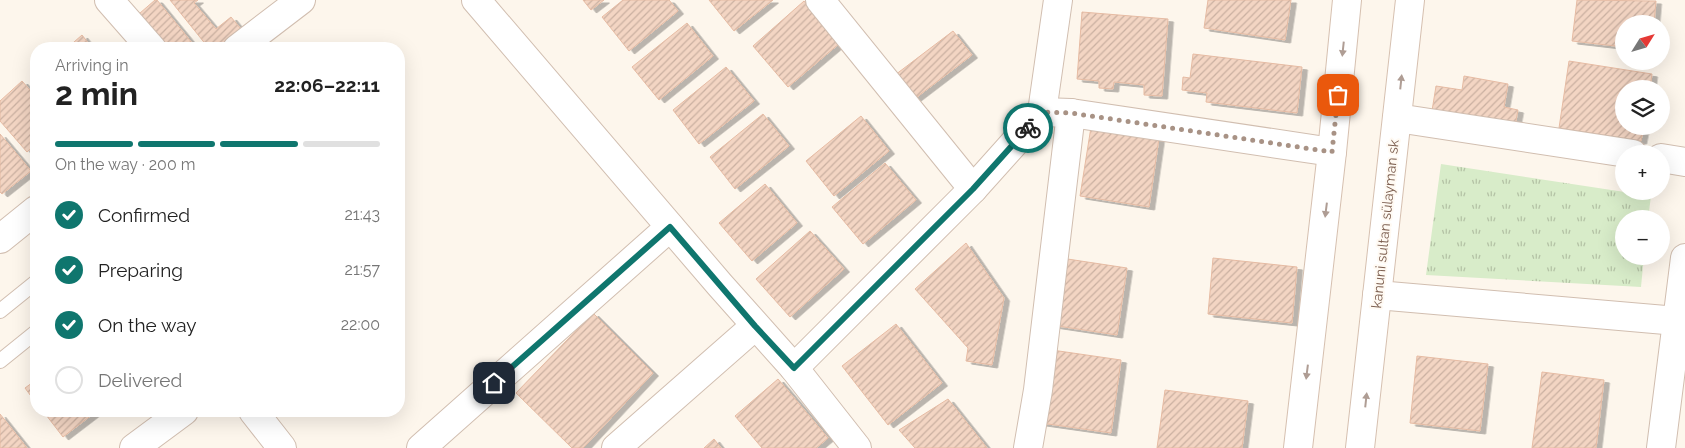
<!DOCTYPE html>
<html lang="en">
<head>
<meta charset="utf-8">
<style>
	:root { --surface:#fff; --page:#f2f2f2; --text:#222; --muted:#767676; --line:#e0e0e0; --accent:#0f766e }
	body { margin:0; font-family:Raleway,sans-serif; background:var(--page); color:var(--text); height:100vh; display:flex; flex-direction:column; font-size:19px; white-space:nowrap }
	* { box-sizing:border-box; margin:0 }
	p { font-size:16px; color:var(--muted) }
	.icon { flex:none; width:28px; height:28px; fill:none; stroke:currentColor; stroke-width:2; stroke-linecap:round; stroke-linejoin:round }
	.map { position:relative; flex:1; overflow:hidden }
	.drawer { position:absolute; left:30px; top:42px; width:375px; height:375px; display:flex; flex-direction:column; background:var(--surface); border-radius:20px; box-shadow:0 5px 20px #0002 }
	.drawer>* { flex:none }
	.needle { width:32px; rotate:53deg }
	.controls { position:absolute; left:1615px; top:15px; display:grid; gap:10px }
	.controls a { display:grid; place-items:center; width:55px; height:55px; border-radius:50%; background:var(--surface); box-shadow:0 5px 20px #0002; font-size:25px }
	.pin { position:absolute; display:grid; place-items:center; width:42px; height:42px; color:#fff; margin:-21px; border-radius:10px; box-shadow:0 2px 8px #0006 }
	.courier { position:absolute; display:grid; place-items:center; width:50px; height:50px; margin:-25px; border:4px solid #0f766e; border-radius:50%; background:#fff; color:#222; box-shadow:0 1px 6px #0007 }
	.overview em { font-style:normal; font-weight:700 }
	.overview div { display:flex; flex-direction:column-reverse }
	.overview { display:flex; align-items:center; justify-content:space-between; height:85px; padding:0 25px }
	h1 { font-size:32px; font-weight:700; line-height:38px }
	.bar { display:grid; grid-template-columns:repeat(4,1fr); gap:8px 5px; align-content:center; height:60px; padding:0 25px }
	.bar i { height:6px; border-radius:4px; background:var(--line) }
	.bar .active { background:var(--accent) }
	.bar p { grid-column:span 4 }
	ol { padding:0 25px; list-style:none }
	li { display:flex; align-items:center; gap:15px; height:55px }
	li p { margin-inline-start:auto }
	li .icon { padding:5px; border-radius:50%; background:var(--accent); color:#fff; stroke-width:4 }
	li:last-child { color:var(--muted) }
	li i { width:28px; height:28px; border:2px solid var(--line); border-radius:50% }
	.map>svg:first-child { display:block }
	.grass { fill:url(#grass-tufts) }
	.building { fill:url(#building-hatch); stroke:#e6bba3; filter:url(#shadow) }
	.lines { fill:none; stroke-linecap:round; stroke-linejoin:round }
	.service-casing { stroke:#d1beb0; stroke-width:16 }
	.minor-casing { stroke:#d1beb0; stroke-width:30 }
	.secondary-casing { stroke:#d6c0b0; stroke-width:30 }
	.service { stroke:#fff; stroke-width:14 }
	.minor { stroke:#fff; stroke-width:28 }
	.secondary { stroke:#fff; stroke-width:28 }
	.oneway { fill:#af9d94 }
	.done { stroke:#a89285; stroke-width:5; stroke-dasharray:0 9 }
	.route { stroke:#0f766e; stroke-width:6 }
	.labels { text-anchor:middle; stroke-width:4; stroke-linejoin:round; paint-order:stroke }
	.street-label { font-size:14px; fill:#7a5c4d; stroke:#fffaf3 }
</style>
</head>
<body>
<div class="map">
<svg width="1685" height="448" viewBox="0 0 1685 448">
	<defs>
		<pattern id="grass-tufts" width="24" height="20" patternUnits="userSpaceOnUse" patternTransform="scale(1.25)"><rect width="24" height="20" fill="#d8ecc9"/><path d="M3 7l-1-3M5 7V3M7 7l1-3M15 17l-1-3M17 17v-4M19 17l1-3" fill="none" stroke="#b4c2a5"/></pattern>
		<pattern id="building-hatch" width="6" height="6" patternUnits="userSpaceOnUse" patternTransform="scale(1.25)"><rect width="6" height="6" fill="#f3d5c3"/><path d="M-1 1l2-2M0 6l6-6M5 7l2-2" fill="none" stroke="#cab0a1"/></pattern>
		<filter id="shadow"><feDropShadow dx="5.5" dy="3" stdDeviation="0" flood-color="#0004"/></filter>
	</defs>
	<rect width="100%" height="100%" fill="#fdf6ec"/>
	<path class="grass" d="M1441,164L1651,196L1648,219H1624V256H1644L1641,287L1426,275Z"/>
	<g class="building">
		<path d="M155,0H157L197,49H156L132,20Z"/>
		<path d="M170,0H198L194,3L216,29L231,17L245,34L227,49H204L207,46Z"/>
		<path d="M583,0H604L591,10Z"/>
		<path d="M623,0H669L678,11L629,51L602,17Z"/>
		<path d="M709,0H773L734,31Z"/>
		<path d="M1208,0H1291L1285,40L1204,28Z"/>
		<path d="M1577,0L1656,1L1654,24H1624V47L1572,41Z"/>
		<path d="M804,1L840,43L788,87L753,46Z"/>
		<path d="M1082,12L1168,19L1162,96L1144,95V85L1114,82L1113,89L1099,88V81L1077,79Z"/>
		<path d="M687,23L713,56L659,100L632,67Z"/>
		<path d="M953,31L972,55L913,100L895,75Z"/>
		<path d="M82,35L93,49H66Z"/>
		<path d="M1193,54L1302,67L1297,113L1206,102L1207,93L1182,90L1183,77L1190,78Z"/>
		<path d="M1569,61L1652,74L1650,89H1624V126H1644L1641,141L1559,128Z"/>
		<path d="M726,67L754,101L699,144L673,110Z"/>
		<path d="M1464,76L1508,84L1504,107L1518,110L1514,131L1431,117L1436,86L1462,90Z"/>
		<path d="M22,81L36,97V144L27,152L0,121V101Z"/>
		<path d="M763,114L789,146L735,189L710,157Z"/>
		<path d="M861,116L889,151L834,196L806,161Z"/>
		<path d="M1091,127L1159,138L1149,207L1080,196Z"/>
		<path d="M0,134L31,171L2,194L0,192Z"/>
		<path d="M885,163L916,200L863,244L832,207Z"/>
		<path d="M765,184L797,223L752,261L719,223Z"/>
		<path d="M810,231L844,269L790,317L756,279Z"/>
		<path d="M966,243L1004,298L992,365L966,361L968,348L915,289Z"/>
		<path d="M1061,258L1127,268L1117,335L1051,325Z"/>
		<path d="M1213,258L1297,267L1292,323L1208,314Z"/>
		<path d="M593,313L653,373L583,448H572L516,393Z"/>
		<path d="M896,324L942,383L888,425L842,366Z"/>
		<path d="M1052,350L1121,360L1111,433L1041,423Z"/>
		<path d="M1417,356L1488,364L1480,431L1410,423Z"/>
		<path d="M1542,372L1604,380L1596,448H1532Z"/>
		<path d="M778,379L828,438L816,448H762L735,416Z"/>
		<path d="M36,380V403L25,388Z"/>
		<path d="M1165,390L1248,401L1242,448H1157Z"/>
		<path d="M948,399L987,448H915L899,430Z"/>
		<path d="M43,411H97L63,437Z"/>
		<path d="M0,414L27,448H0Z"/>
		<path d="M714,439L721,448H704Z"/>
	</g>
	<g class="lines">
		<g class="service-casing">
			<g id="service">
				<path d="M0,311L36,282"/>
				<path d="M0,361L36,332"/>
			</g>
		</g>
		<g class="minor-casing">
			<g id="minor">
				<path d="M109,0L152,49"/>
				<path d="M476,0L720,285L794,368L857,448"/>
				<path d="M820,0L973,189"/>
				<path d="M237,49L301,0"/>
				<path d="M1042,112L1058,0"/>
				<path d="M1397,118L1633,154"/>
				<path d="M1661,158L1685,162"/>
				<path d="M0,239L36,210"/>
				<path d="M1377,295L1677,321"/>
				<path d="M794,368L973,189L1042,112L1071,113L1332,152"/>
				<path d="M253,411L282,448"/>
				<path d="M134,448L184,411"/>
				<path d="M421,448L670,227"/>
				<path d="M616,448L755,326"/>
				<path d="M1028,448L1038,390L1071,113"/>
				<path d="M1661,448L1685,258"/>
			</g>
		</g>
		<g class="secondary-casing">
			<g id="secondary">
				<path d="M1298,448L1332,152L1347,0"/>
				<path d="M1360,448L1410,0"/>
			</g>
		</g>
		<use href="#service" class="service"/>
		<use href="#minor" class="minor"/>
		<use href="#secondary" class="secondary"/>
	</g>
	<defs><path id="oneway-solid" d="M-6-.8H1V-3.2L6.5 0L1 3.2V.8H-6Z" transform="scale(1.25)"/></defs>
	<g class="oneway">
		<use href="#oneway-solid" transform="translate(1343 49) rotate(96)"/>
		<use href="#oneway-solid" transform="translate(1401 82) rotate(-84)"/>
		<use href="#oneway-solid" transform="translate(1326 210) rotate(97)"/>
		<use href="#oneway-solid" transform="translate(1307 372) rotate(97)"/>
		<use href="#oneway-solid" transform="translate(1366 400) rotate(-84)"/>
	</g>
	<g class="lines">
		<path class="done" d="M1028,128L1042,112L1071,113L1332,152L1338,95"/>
		<path class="route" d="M494,383L670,227L755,326L794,368L973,189L1028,128"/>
	</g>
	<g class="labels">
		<g class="street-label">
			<text transform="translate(1385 224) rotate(-84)" y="5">kanuni sultan sülayman sk</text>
		</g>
	</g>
</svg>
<div class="controls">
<a><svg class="needle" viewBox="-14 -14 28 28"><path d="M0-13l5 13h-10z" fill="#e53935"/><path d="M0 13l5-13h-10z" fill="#767676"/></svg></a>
<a><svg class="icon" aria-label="layers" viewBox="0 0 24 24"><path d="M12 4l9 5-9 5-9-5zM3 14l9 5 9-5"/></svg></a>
<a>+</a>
<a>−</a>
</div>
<div class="pin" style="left:1338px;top:95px;background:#ea580c"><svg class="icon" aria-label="bag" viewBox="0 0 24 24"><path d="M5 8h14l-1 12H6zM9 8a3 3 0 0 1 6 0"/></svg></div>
<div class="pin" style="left:494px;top:383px;background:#1f2937"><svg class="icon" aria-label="home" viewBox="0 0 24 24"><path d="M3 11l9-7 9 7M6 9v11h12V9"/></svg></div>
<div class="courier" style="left:1028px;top:128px"><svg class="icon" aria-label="bike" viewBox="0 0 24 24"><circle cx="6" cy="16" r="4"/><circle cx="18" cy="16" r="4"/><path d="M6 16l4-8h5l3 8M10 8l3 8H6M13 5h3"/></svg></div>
<section class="drawer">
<div class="overview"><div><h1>2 min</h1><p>Arriving in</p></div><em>22:06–22:11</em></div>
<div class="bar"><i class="active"></i><i class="active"></i><i class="active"></i><i></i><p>On the way · 200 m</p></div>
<ol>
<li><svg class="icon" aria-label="check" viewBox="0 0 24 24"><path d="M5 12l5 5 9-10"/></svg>Confirmed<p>21:43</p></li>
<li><svg class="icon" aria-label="check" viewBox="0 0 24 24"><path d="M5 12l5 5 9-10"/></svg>Preparing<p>21:57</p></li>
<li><svg class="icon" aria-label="check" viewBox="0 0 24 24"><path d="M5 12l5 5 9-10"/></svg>On the way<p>22:00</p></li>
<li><i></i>Delivered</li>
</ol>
</section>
</div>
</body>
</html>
